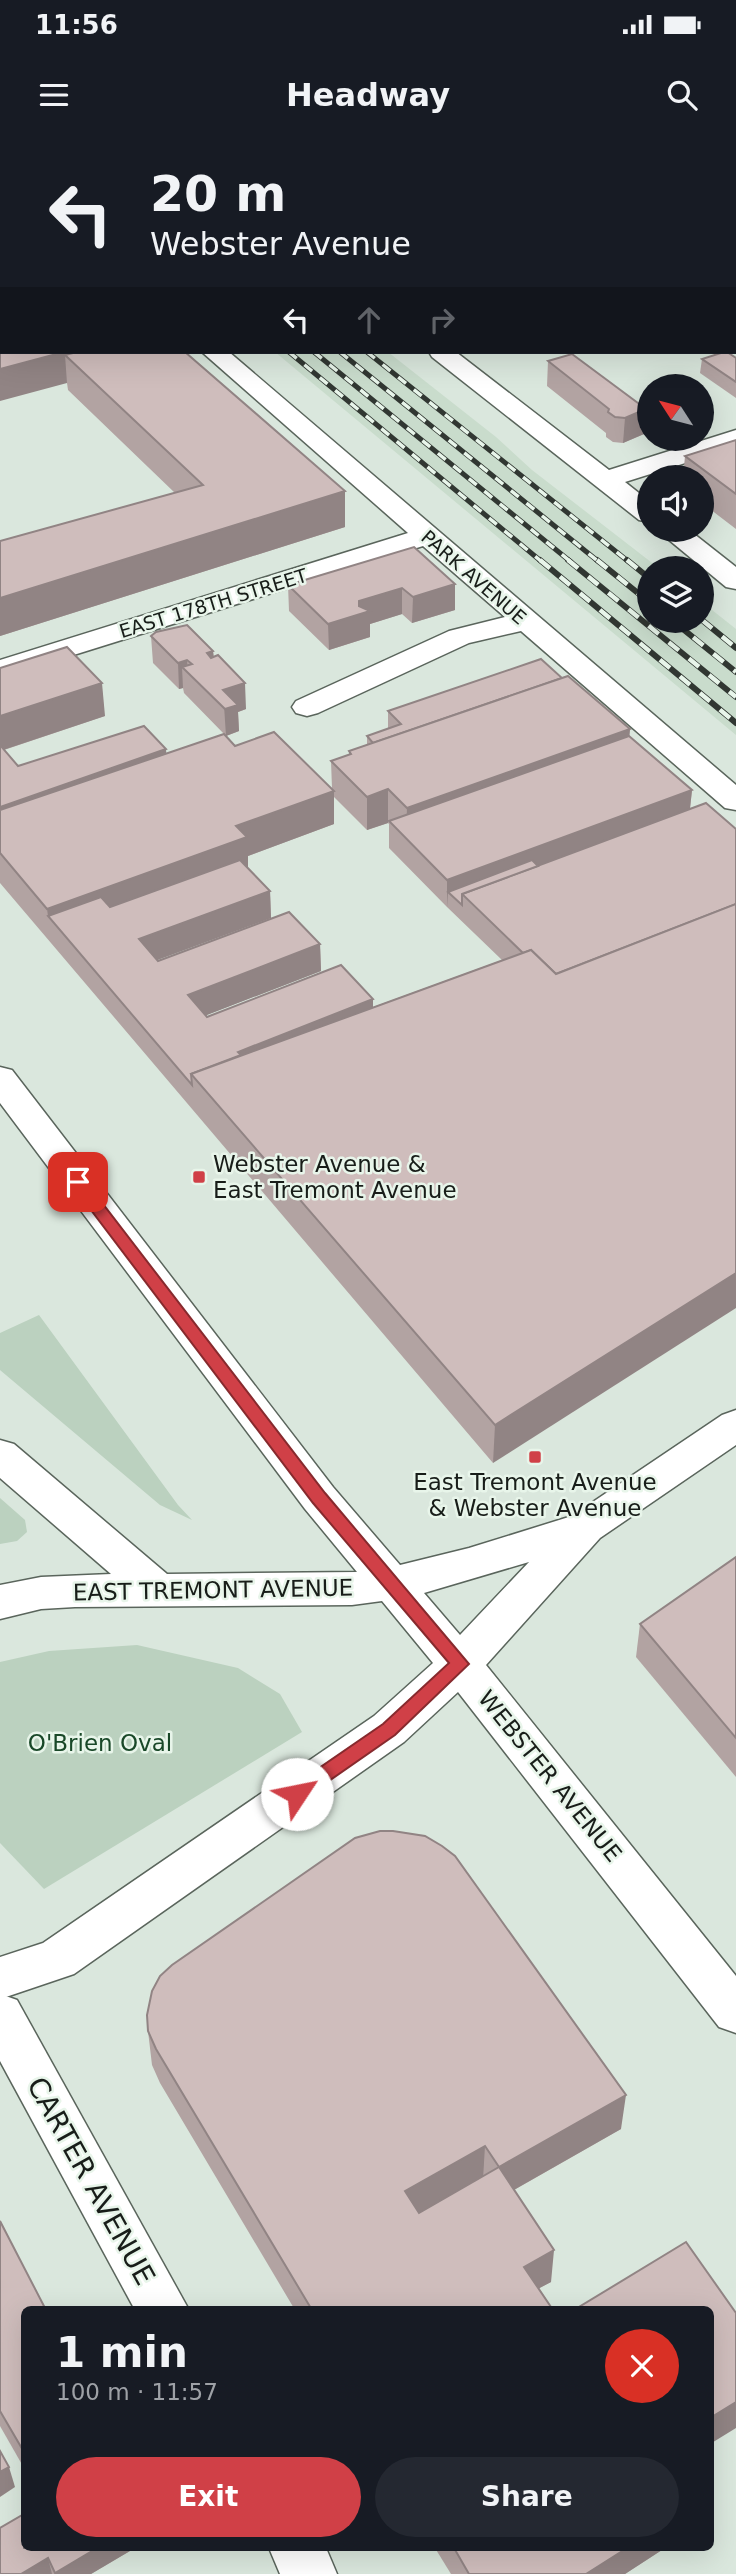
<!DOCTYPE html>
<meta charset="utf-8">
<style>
:root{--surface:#171b24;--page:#242831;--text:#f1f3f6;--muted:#9ea1a6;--accent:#d04047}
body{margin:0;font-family:"DejaVu Sans",sans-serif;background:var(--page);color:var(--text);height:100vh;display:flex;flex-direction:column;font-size:26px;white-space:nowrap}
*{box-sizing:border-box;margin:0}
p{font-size:23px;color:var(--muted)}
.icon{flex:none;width:38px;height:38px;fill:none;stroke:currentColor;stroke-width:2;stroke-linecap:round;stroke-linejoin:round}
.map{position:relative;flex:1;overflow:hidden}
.panel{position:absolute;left:21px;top:2166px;width:693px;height:245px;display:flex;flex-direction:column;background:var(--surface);border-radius:10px;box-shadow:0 7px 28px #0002}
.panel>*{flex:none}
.top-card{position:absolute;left:0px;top:0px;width:737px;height:214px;box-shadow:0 7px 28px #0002;background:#171b24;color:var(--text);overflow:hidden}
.needle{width:46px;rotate:306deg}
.fabs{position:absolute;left:637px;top:234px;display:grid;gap:14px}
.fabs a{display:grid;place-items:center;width:77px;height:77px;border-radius:50%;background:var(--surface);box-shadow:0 7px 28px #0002;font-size:35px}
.pin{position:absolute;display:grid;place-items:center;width:60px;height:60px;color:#fff;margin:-30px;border-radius:14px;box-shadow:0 4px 10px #0006}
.me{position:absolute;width:77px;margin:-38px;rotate:56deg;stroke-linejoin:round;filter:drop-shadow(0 0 5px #0008)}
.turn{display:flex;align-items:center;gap:24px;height:147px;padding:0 35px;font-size:32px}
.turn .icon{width:91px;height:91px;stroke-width:2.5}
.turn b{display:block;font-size:49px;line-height:60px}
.lanes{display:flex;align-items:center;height:66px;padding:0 35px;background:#0003;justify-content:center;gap:35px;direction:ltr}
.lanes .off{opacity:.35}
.round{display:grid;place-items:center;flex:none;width:74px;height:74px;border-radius:37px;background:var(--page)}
.head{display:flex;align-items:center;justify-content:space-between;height:119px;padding:0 35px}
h1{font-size:42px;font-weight:600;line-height:52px}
.button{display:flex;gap:14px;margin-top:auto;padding:14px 35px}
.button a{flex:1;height:80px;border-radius:42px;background:var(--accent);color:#fff;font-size:28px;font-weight:600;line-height:80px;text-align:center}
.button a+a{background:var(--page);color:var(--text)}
.status{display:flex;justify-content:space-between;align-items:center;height:49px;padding:0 35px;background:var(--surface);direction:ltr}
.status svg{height:19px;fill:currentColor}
header{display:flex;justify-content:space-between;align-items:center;height:91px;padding:0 35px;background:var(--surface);font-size:32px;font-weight:600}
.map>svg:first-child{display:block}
.built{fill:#c9dccc}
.green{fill:#bbd1bf}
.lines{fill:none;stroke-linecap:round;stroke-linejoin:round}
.minor-casing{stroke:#5a655c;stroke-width:3}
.major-casing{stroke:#5a655c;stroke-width:3}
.minor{fill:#fff;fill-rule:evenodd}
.major{fill:#fff;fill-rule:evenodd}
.rail-far1-casing{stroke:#313732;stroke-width:5}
.rail-casing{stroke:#313732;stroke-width:6}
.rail-far1{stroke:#e8f5ea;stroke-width:3.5;stroke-dasharray:10;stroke-linecap:butt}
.rail{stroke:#e8f5ea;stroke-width:4.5;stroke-dasharray:13;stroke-linecap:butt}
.wall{fill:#b2a3a2;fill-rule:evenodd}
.shaded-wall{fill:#918484}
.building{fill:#cfbdbc;stroke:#918484;stroke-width:2}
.route{fill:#d04047;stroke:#872a2e;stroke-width:2}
.poi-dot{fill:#d04047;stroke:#e8f5ea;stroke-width:2.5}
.labels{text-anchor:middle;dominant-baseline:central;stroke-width:5;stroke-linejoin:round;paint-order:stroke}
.far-street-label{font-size:19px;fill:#181d19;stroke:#e8f5ea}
.poi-label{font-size:23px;fill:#181d19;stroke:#e8f5ea;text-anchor:start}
.street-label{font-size:23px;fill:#181d19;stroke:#e8f5ea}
.park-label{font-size:23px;fill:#194828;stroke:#e8f5ea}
.near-street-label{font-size:28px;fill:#181d19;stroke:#e8f5ea}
</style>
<div class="status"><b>11:56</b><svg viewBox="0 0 49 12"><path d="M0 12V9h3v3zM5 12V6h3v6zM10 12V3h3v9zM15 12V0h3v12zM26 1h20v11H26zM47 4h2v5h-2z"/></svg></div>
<header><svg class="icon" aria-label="menu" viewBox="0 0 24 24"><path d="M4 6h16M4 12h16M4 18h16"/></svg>Headway<svg class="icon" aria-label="search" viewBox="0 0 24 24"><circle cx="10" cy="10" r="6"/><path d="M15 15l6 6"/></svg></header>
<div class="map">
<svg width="736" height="2434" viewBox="0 0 736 2434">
<rect width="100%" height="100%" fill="#dae7dd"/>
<path class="built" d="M275 212H388L496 297 532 330 660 429H649V481H702V462L736 489V595Z"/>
<g class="green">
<path d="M39 1175 178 1365 192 1380 160 1365 0 1230V1193Z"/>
<path d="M0 1358 25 1380 27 1392 17 1401 0 1404Z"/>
<path d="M137 1505 238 1528 280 1554 302 1592 44 1749 0 1703V1522L49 1511Z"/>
</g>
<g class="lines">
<g class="minor-casing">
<g id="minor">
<path d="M159 0H182L183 2H160Z"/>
<path d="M0 21 2 22V37L0 36Z"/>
<path d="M202 212H229L736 645V670L725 668 521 491 469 503 318 573 307 576 296 573 292 567 296 561 449 491 505 477 423 406 0 538V520L408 393Z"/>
<path d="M429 212H456L609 330 736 290V307L625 342 649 361V382L639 380 432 217Z"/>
<path d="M657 390H689L736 427V449L726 447Z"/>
<path d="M0 1854 17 1860 189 2170H135L0 1921Z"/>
<path d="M269 2408H326L337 2434H280Z"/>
</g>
</g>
<g class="major-casing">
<path id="major" d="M0 927 12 930 333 1347 400 1425 469 1408 572 1376 722 1275 736 1270V1305L600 1398 486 1525 736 1836V1893L719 1887 458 1552 404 1602 74 1834 0 1859V1817L43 1803 374 1576 433 1523 382 1461 352 1465 75 1467 41 1469 0 1479V1445L41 1437 111 1434 0 1338V1300L14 1304 167 1434 357 1432 305 1369 0 963ZM529 1422 460 1495 424 1453Z"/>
</g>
<use href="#minor" class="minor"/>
<use href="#major" class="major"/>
<g class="rail-far1-casing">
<g id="rail-far1">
<path d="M33 0 36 2"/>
<path d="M56 0 58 2"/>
<path d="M79 0 81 2"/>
<path d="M103 0 105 2"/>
<path d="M289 212 542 422"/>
<path d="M314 212 571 422"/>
<path d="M340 212 599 422"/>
<path d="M367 212 629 422"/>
</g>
</g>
<g class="rail-casing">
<g id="rail">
<path d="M540 420 736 583"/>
<path d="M568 420 736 557"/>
<path d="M597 420 649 462"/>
<path d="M627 420 649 438"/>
<path d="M702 480 736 508"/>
<path d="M673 481 736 532"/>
</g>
</g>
<use href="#rail-far1" class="rail-far1"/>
<use href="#rail" class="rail"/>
</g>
<g class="wall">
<path d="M223 0H356L349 2H225Z"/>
<path d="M442 0H499L501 2H445Z"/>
<path d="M631 0H723L726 2H634Z"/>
<path d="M735 7 736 8V72L735 71Z"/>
<path d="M2 212H185L345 351V387L0 496V401L175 353 68 250 67 243Z"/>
<path d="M572 214 644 294 623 303 613 302 606 297V293L547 246 548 221Z"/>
<path d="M736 218V258L700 233 702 219Z"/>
<path d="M736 300V389L702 363V338H683L685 316Z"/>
<path d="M455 444V470L412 483 402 474 370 484V497L329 510 289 471 288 445Z"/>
<path d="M151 496 213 511 214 517 246 569 238 572 239 591 226 596 184 553 183 548 179 549 153 523Z"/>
<path d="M0 528 105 576 4 610 18 626 166 609V614L235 606 332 648 331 621 349 615V611L367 605V596L388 589V571L562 538 630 589 629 596 692 650 690 669 493 1323 0 743ZM334 657 367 690 388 683 389 684V708L447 767 502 820 373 867 207 877 206 875 321 831 320 804 157 820 271 778 270 751 248 729V716L334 684Z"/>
<path d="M736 1417V1637L636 1517 640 1484Z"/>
<path d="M148 1891 621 1989 514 2050 551 2142 539 2148 553 2170H295L160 1943 152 1925Z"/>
<path d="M0 2081 24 2170V2328L0 2286Z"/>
<path d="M24 2408H135L91 2434H0Z"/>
<path d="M435 2408H665L625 2434H451Z"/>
</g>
<g class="shaded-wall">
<path d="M293 0H356L349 2H286Z"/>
<path d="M0 75H2V99L0 100Z"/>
<path d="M2 140V165L0 166V141Z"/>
<path d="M64 212H163L65 215 67 243 0 261V229Z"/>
<path d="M646 269 644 294 623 303 625 278Z"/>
<path d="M345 351V387L0 496V458Z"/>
<path d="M455 444V470L412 483 413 457Z"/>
<path d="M402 448V474L370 484V497L329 510 328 484 359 461Z"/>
<path d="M213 511 215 537 207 513Z"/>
<path d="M187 520 188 533 182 527 183 548 179 549 178 523Z"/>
<path d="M102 543 105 576 0 611V576Z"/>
<path d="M245 543 246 569 238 572 239 591 226 596 223 550Z"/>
<path d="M630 589 627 622 406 699 407 668Z"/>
<path d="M166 609 168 642 0 702V667Z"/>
<path d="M388 649V683L367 690V657Z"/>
<path d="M692 650 689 677 462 754 448 752 447 767V740Z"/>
<path d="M334 651V684L248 716V731L66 797 48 776 47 769 236 686Z"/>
<path d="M270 751 271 778 141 826 139 799Z"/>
<path d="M320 804 321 831 189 882 188 855Z"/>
<path d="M373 859V886L248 935 238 912Z"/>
<path d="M736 1133V1168L493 1323 495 1285Z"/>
<path d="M626 1955 621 1989 496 2060 499 2027Z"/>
<path d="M485 2006 483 2039 404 2084 405 2051Z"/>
<path d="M554 2110 551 2142 521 2158 524 2127Z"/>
<path d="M736 2262V2288L710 2304V2278Z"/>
<path d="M9 2327 15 2347 0 2357V2332Z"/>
<path d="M97 2408H135L91 2434H55V2433Z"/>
<path d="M627 2408H665L625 2434H586Z"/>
<path d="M48 2418 52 2434H21Z"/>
</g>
<g class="building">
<path d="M254 0H293L286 2H256Z"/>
<path d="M387 0H401L404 2H390Z"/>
<path d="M452 0H499L501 2H454Z"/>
<path d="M652 0H723L726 2H655Z"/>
<path d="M735 7 736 8V26L735 27Z"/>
<path d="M0 50 2 52V75H0Z"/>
<path d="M2 103V140L0 141V104Z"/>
<path d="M2 153V190L0 191V154Z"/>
<path d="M0 192H2V212H64L0 229Z"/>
<path d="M77 212H185L345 351 0 458V401L203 345 65 215Z"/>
<path d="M724 212H727L736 218V242L702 219Z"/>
<path d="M572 214 646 269 625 278 615 277 608 272 609 269 548 221Z"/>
<path d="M736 300V354L685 316Z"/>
<path d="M414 407 455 444 413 457 402 448 359 461V466L370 471 328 484 288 445Z"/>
<path d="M187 485 213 511 207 513 211 518 218 515 245 543 223 550 238 565 225 569 182 527 192 524 187 520 178 523 151 496 156 492Z"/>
<path d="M67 507 102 543 0 576V528Z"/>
<path d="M541 519 562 538 373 603 367 596 401 584 388 571Z"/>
<path d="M568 536 630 589 407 668 388 649 367 657 331 621 351 614 349 611Z"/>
<path d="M144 586 166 609 0 667V605L18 626Z"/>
<path d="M274 592 334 651 236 686 247 697 47 769 0 713V670L224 594 235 606Z"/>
<path d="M629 596 692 650 447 740 389 681Z"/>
<path d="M706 663 736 689V764L556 834 531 810 523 813 462 754Z"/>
<path d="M240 720 270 751 139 799 158 821 289 772 320 804 188 855 207 877 341 825 373 859 238 912 241 915 191 934 192 945 48 776 101 757 110 767Z"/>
<path d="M532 720 538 726 462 754V765L448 752Z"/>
<path d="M736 764V1133L495 1285 191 934 531 810 556 834Z"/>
<path d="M736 1417V1598L640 1484Z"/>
<path d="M380 1691H393L425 1696 442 1706 455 1716 626 1955 499 2027 485 2006 405 2051 419 2073 499 2027 554 2110 524 2127 553 2170H312L156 1909 148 1891 147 1875 152 1851 160 1836 172 1825 355 1698Z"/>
<path d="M0 2081 46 2170H24V2312L0 2271Z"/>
<path d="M686 2102 736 2173V2262L710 2278V2170H574Z"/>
<path d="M0 2311 9 2327 0 2332Z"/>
<path d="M24 2374V2408H97L55 2433 48 2418 21 2434H0V2388Z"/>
<path d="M454 2408H627L586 2434H469Z"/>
</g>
<path class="route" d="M78 1037 83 1038 325 1353 469 1524 395 1595 303 1659 297 1662 290 1659 288 1654 290 1648 383 1584 449 1523 313 1363 72 1045 70 1042 72 1038Z"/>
<g class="poi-dot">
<rect x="192" y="1030" width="14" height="14" rx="3.5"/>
<rect x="528" y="1310" width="14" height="14" rx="3.5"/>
</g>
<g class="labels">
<g class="far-street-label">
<text transform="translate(474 437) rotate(41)">PARK AVENUE</text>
<text transform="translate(213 463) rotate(-17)">EAST 178TH STREET</text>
</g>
<g class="poi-label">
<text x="213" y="1024">Webster Avenue &amp;<tspan x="213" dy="26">East Tremont Avenue</tspan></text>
<text x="535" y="1342" text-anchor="middle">East Tremont Avenue<tspan x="535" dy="26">&amp; Webster Avenue</tspan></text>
</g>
<g class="street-label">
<text transform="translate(213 1450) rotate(-1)">EAST TREMONT AVENUE</text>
<text transform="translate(550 1636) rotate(51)">WEBSTER AVENUE</text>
</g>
<g class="park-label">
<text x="100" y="1603">O'Brien Oval</text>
</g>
<g class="near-street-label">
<text transform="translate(91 2041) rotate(61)">CARTER AVENUE</text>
</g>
</g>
</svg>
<div class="fabs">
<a><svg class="needle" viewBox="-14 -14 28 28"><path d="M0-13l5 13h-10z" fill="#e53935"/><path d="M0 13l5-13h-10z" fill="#9ea1a6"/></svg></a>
<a><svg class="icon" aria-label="sound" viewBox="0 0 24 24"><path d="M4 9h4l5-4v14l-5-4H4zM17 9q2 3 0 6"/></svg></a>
<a><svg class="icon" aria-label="layers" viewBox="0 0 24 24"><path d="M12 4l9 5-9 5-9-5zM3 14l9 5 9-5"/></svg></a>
</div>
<div class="pin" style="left:78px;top:1042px;background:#d93025"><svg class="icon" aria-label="arrive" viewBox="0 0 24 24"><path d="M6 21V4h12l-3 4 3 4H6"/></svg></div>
<svg class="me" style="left:297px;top:1654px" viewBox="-20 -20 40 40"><circle r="19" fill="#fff"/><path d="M0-13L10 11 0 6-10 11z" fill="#d04047"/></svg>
<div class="top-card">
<div class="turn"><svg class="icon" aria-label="left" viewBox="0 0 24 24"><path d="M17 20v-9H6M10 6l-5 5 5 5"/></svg><div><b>20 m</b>Webster Avenue</div></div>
<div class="lanes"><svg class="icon" aria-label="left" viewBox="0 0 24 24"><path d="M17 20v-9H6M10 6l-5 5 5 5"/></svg><svg class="icon off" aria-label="ahead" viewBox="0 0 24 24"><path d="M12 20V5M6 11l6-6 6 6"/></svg><svg class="icon off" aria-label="right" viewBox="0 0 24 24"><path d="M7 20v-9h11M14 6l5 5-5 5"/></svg></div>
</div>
<section class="panel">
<div class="head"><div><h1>1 min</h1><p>100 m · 11:57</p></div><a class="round" style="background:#d93025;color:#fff"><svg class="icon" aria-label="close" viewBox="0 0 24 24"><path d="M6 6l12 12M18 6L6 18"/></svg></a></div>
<div class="button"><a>Exit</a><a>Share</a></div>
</section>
</div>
